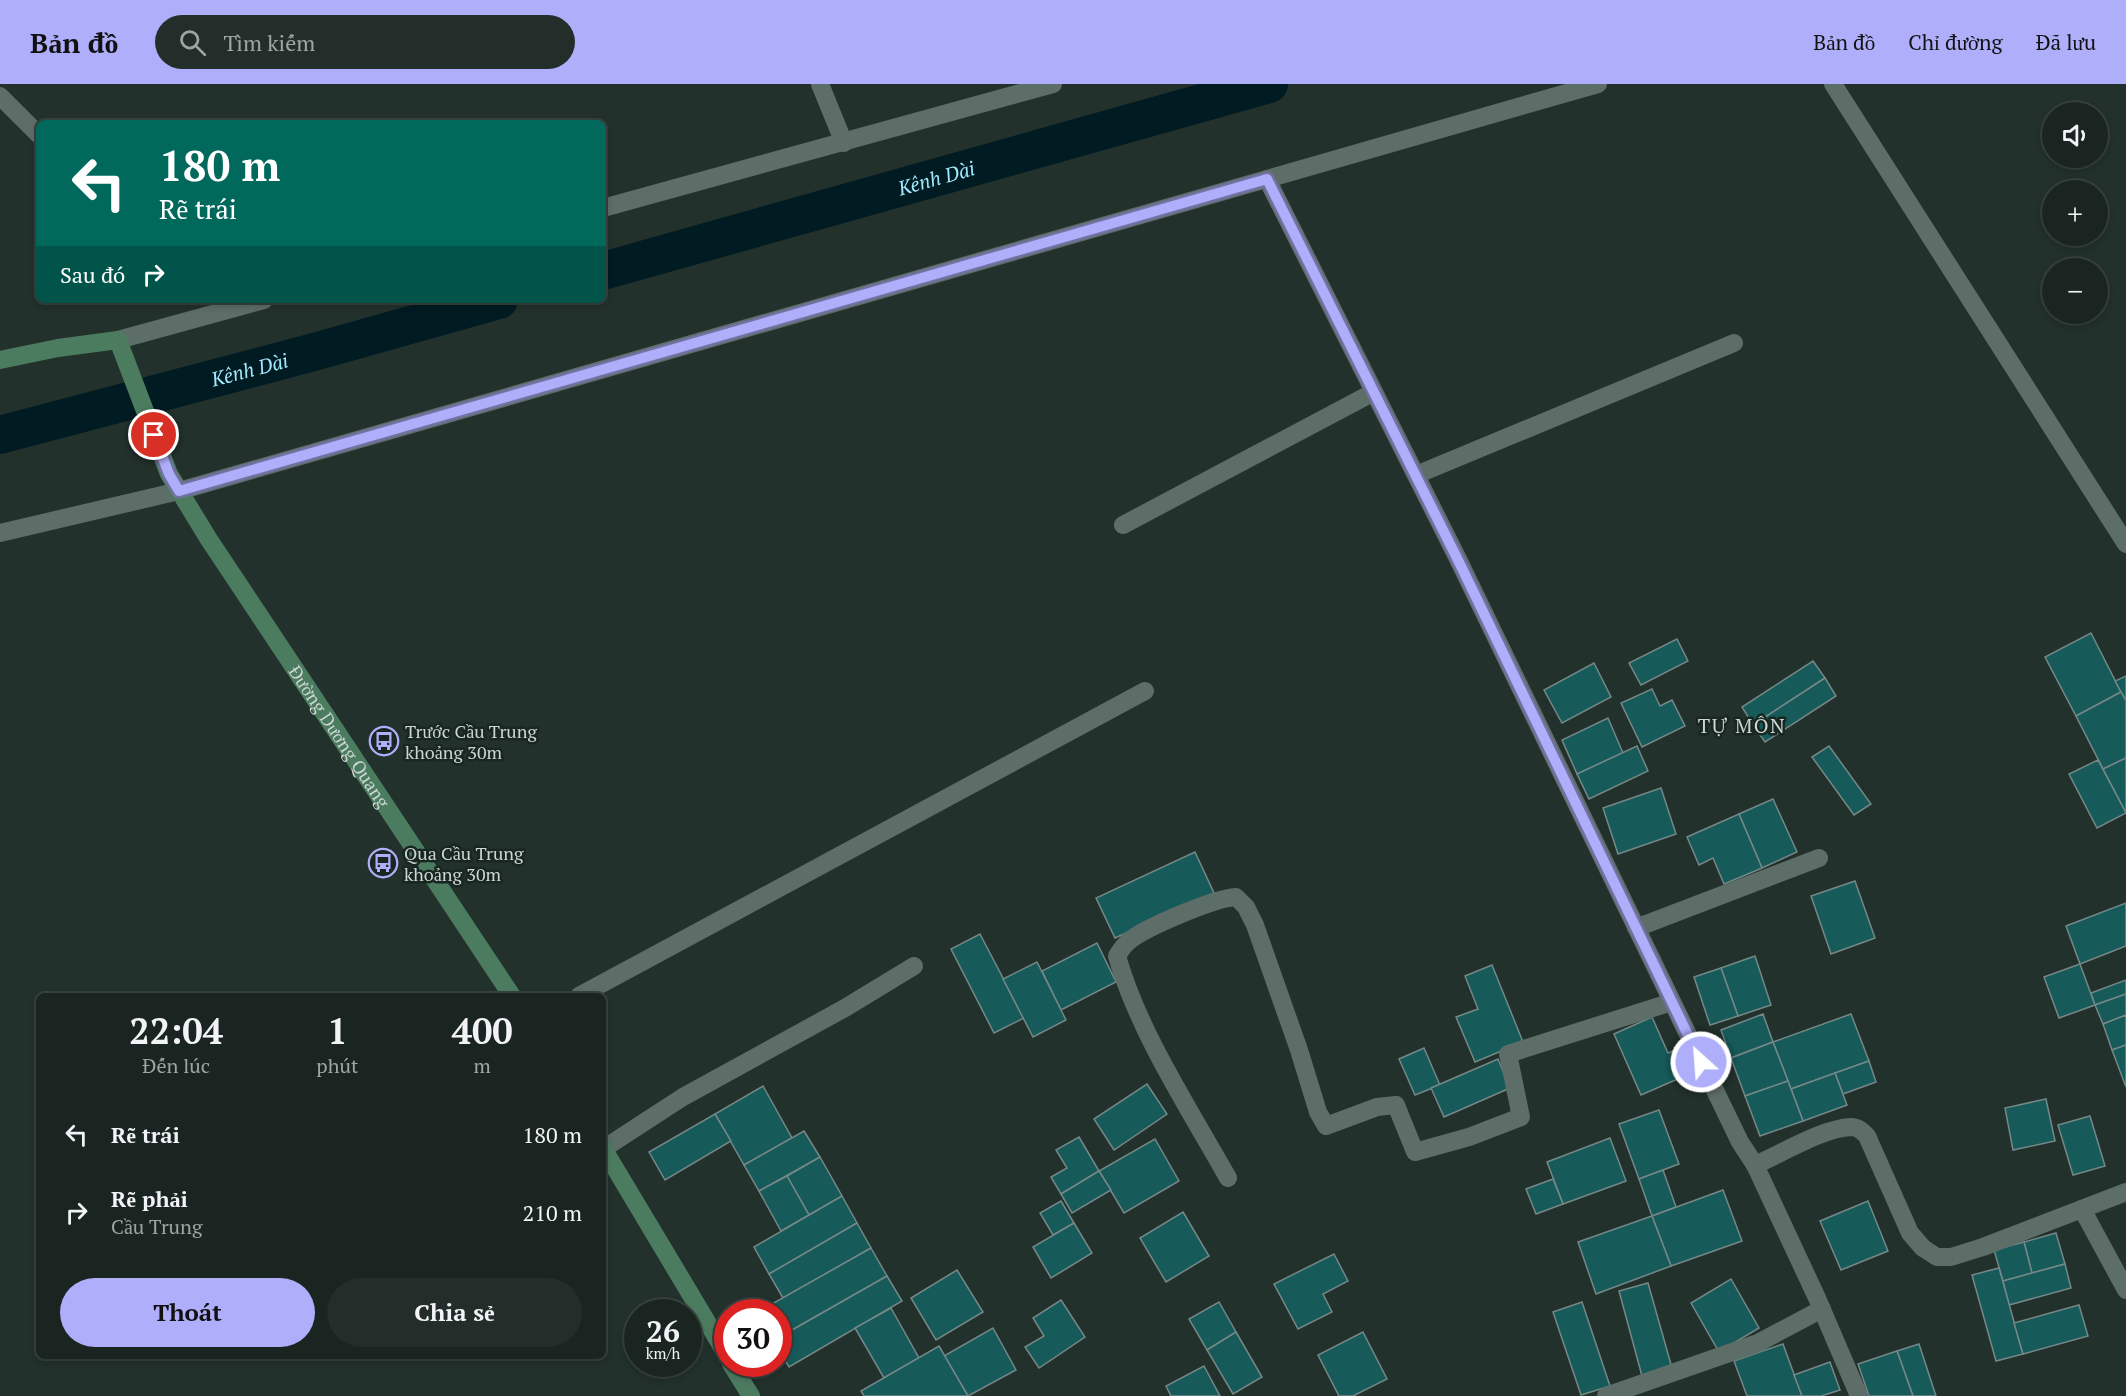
<!DOCTYPE html>
<html lang="vi">
<meta charset="utf-8">
<style>
:root{--surface:#1a2521;--page:#232d2a;--text:#f1f3f6;--muted:#9fa5a5;--line:#38423f;--accent:#afaefa}
body{margin:0;font-family:"PT Serif",serif;background:var(--page);color:var(--text);height:100vh;display:flex;flex-direction:column;font-size:22px;white-space:nowrap}
*{box-sizing:border-box;margin:0}
p{font-size:20px;color:var(--muted)}
.icon{flex:none;width:33px;height:33px;fill:none;stroke:currentColor;stroke-width:2;stroke-linecap:round;stroke-linejoin:round}
.map{position:relative;flex:1;overflow:hidden}
.details{position:absolute;left:36px;top:909px;width:570px;height:366px;display:flex;flex-direction:column;background:var(--surface);border-radius:9px;box-shadow:0 3px 9px #0003,0 0 0 2px var(--line)}
.details>*{flex:none}
.banner{position:absolute;left:36px;top:36px;width:570px;height:183px;border-radius:9px;box-shadow:0 3px 9px #0003,0 0 0 2px var(--line);background:#00695c;color:#fff;overflow:hidden}
.tools{position:absolute;left:2042px;top:18px;display:grid;gap:12px}
.tools a{display:grid;place-items:center;width:66px;height:66px;border-radius:50%;background:var(--surface);box-shadow:0 3px 9px #0003,0 0 0 2px var(--line);font-size:30px}
.speed{position:absolute;left:624px;top:1215px;display:flex;gap:12px;font-size:30px;font-weight:700;text-align:center}
.speed>*{display:grid;place-content:center;width:78px;height:78px;border-radius:50%;background:var(--surface);box-shadow:0 3px 9px #0003,0 0 0 2px var(--line);line-height:1}
.speed small{font-size:15px;font-weight:400}
.speed .limit{border:9px solid #d22;background:#fff;color:#111}
.pin{position:absolute;display:grid;place-items:center;width:51px;height:51px;color:#fff;margin:-26px;border:3px solid #fff;border-radius:50%;box-shadow:0 2px 6px #0007}
.me{position:absolute;width:66px;margin:-33px;rotate:334deg;stroke-linejoin:round;filter:drop-shadow(0 0 4px #0008)}
.turn{display:flex;align-items:center;gap:21px;height:126px;padding:0 24px;font-size:27px}
.turn .icon{width:78px;height:78px;stroke-width:2.5}
.turn b{display:block;font-size:42px;line-height:51px}
.then{display:flex;align-items:center;height:57px;padding:0 24px;background:#0003;gap:12px;font-size:22px}
.eta{display:flex;justify-content:space-evenly;align-items:center;height:102px;text-align:center}
.eta b{font-size:36px;font-weight:800;line-height:42px}
.button{display:flex;gap:12px;margin-top:auto;padding:12px 24px}
.button a{flex:1;height:69px;border-radius:36px;background:var(--accent);color:#111;font-size:24px;font-weight:800;line-height:69px;text-align:center}
.button a+a{background:var(--page);color:var(--text)}
ul{padding:0;list-style:none}
li{display:flex;align-items:center;gap:18px;height:78px;padding:0 24px}
li div{flex:1}
li b{display:block;font-size:22px}
li em{font-style:normal}
header{display:flex;align-items:center;gap:36px;box-sizing:border-box;height:84px;padding:0 30px;background:var(--accent);color:#111}
header strong{font-size:28px}
nav{display:flex;gap:33px;margin-inline-start:auto;font-size:21px}
.search{width:420px;height:54px;background:var(--page);display:flex;align-items:center;gap:15px;box-sizing:border-box;padding:0 21px;border-radius:33px;color:var(--muted);font-size:22px}
.map>svg:first-child{display:block}
.lines{fill:none;stroke-linecap:round;stroke-linejoin:round}
.canal{stroke:#001b22;stroke-width:38}
.building{fill:#175a5a;stroke:#758887;stroke-width:1.5}
.lane{stroke:#5d6d68;stroke-width:18}
.street{stroke:#5d6d68;stroke-width:18}
.secondary{stroke:#4c7c60;stroke-width:18}
.route-casing{stroke:#7271a2;stroke-width:15}
.route{stroke:#afaefa;stroke-width:10}
.labels{text-anchor:middle;dominant-baseline:central;stroke-width:5;stroke-linejoin:round;paint-order:stroke}
.poi-label{font-size:18px;fill:#cdd6d3;stroke:#192722;text-anchor:start}
.street-label{font-size:18px;fill:#cdd6d3;stroke:#192722}
.water-label{font-size:20px;font-style:italic;fill:#a2e9fd;stroke:#192722}
.neighbourhood-label{font-size:20px;letter-spacing:1.5px;fill:#cdd6d3;stroke:#192722}
</style>
<header>
<strong>Bản đồ</strong>
<div class="search"><svg class="icon" aria-label="search" viewBox="0 0 24 24"><circle cx="10" cy="10" r="6"/><path d="M15 15l6 6"/></svg>Tìm kiếm</div>
<nav><a>Bản đồ</a><a>Chỉ đường</a><a>Đã lưu</a></nav>
</header>
<div class="map">
<svg width="2126" height="1312" viewBox="0 0 2126 1312">
<rect width="100%" height="100%" fill="#22312c"/>
<g class="lines">
<g class="canal">
<path id="s1" d="M603 187 1269 0"/>
<path id="s2" d="M0 351 314 268 499 216"/>
</g>
</g>
<g class="building">
<path d="M2091 549 2121 608 2076 632 2045 573Z"/>
<path d="M1677 555 1688 577 1641 601 1629 579Z"/>
<path d="M1813 577 1825 594 1753 641 1742 623Z"/>
<path d="M1594 579 1611 613 1562 639 1544 606Z"/>
<path d="M2126 592V617L2115 597Z"/>
<path d="M1825 594 1836 612 1765 658 1753 641Z"/>
<path d="M1652 605 1660 622 1672 616 1685 642 1642 663 1621 619Z"/>
<path d="M2121 608 2126 617V674L2103 685 2076 632Z"/>
<path d="M1608 634 1623 669 1577 690 1562 656Z"/>
<path d="M1637 662 1648 687 1589 715 1577 690Z"/>
<path d="M1829 662 1871 720 1854 731 1812 673Z"/>
<path d="M2126 674V729L2103 685Z"/>
<path d="M2098 676 2126 729 2097 744 2069 690Z"/>
<path d="M1661 704 1676 750 1618 770 1603 724Z"/>
<path d="M1773 715 1797 768 1762 784 1739 730Z"/>
<path d="M1739 730 1762 784 1724 800 1713 774 1699 781 1687 753Z"/>
<path d="M1195 768 1214 809 1115 854 1096 814Z"/>
<path d="M1855 797 1875 854 1831 870 1811 812Z"/>
<path d="M2126 819V862L2080 880 2066 842Z"/>
<path d="M980 850 1024 934 994 949 951 865Z"/>
<path d="M1097 859 1116 898 1061 926 1042 887Z"/>
<path d="M1755 872 1771 921 1738 932 1721 884Z"/>
<path d="M1037 878 1066 936 1033 953 1003 895Z"/>
<path d="M2080 880 2095 921 2059 934 2044 893Z"/>
<path d="M1492 881 1523 958 1475 978 1456 933 1478 925 1465 892Z"/>
<path d="M1721 884 1738 932 1710 941 1694 893Z"/>
<path d="M2126 896V910L2095 921 2091 909Z"/>
<path d="M2126 910V931L2103 940 2095 921Z"/>
<path d="M1763 930 1773 958 1731 974 1721 946Z"/>
<path d="M1851 930 1869 977 1791 1005 1773 958Z"/>
<path d="M2126 931V961L2112 966 2103 940Z"/>
<path d="M1652 933 1668 969 1678 965 1689 990 1641 1011 1614 950Z"/>
<path d="M1773 958 1788 997 1745 1012 1731 974Z"/>
<path d="M2126 961V1003L2112 966Z"/>
<path d="M1424 964 1440 1001 1415 1011 1399 975Z"/>
<path d="M1498 975 1510 1004 1444 1033 1431 1004Z"/>
<path d="M1869 977 1876 998 1843 1010 1835 989Z"/>
<path d="M1835 989 1847 1021 1803 1037 1791 1005Z"/>
<path d="M1788 997 1803 1037 1760 1052 1745 1012Z"/>
<path d="M1147 1000 1167 1030 1114 1066 1094 1035Z"/>
<path d="M763 1002 792 1054 744 1081 715 1030Z"/>
<path d="M2046 1015 2055 1057 2013 1066 2005 1024Z"/>
<path d="M1659 1026 1679 1080 1639 1095 1619 1040Z"/>
<path d="M715 1030 731 1057 665 1096 649 1068Z"/>
<path d="M2090 1032 2105 1082 2073 1091 2058 1041Z"/>
<path d="M804 1047 820 1073 759 1107 744 1081Z"/>
<path d="M1079 1053 1099 1087 1061 1110 1051 1093 1067 1084 1056 1066Z"/>
<path d="M1610 1054 1626 1097 1563 1120 1547 1078Z"/>
<path d="M1155 1055 1179 1097 1124 1129 1099 1087Z"/>
<path d="M820 1073 842 1112 809 1131 787 1092Z"/>
<path d="M1663 1086 1676 1123 1652 1132 1639 1095Z"/>
<path d="M1099 1087 1111 1106 1072 1129 1061 1110Z"/>
<path d="M787 1092 809 1131 781 1147 759 1107Z"/>
<path d="M1553 1095 1563 1120 1536 1130 1526 1105Z"/>
<path d="M1723 1106 1742 1157 1671 1182 1652 1132Z"/>
<path d="M842 1112 857 1139 769 1190 754 1163Z"/>
<path d="M1061 1117 1074 1139 1053 1151 1040 1129Z"/>
<path d="M1868 1117 1888 1167 1841 1186 1820 1137Z"/>
<path d="M1183 1128 1209 1172 1166 1198 1140 1154Z"/>
<path d="M1652 1132 1671 1182 1596 1210 1578 1158Z"/>
<path d="M857 1139 871 1164 783 1214 769 1190Z"/>
<path d="M1074 1139 1092 1169 1051 1194 1033 1163Z"/>
<path d="M2056 1149 2065 1180 2032 1189 2024 1158Z"/>
<path d="M2024 1158 2032 1189 2003 1197 1994 1166Z"/>
<path d="M871 1164 887 1192 778 1254V1228H758Z"/>
<path d="M1334 1170 1348 1197 1323 1210 1332 1228 1298 1245 1274 1200Z"/>
<path d="M2065 1180 2071 1204 2009 1221 2003 1197Z"/>
<path d="M1999 1184 2023 1270 1996 1277 1972 1191Z"/>
<path d="M957 1186 983 1228 936 1256 911 1214Z"/>
<path d="M887 1192 902 1217 789 1283 778 1265V1254Z"/>
<path d="M1731 1195 1759 1244 1719 1268 1691 1219Z"/>
<path d="M1648 1199 1672 1284 1642 1292 1619 1207Z"/>
<path d="M1061 1216 1085 1253 1039 1284 1025 1263 1044 1252 1033 1234Z"/>
<path d="M1219 1218 1236 1248 1207 1266 1189 1235Z"/>
<path d="M1582 1218 1610 1302 1581 1311 1553 1228Z"/>
<path d="M2079 1221 2088 1252 2023 1270 2014 1239Z"/>
<path d="M891 1224 919 1274 884 1294 855 1244Z"/>
<path d="M993 1244 1016 1286 968 1312 944 1272Z"/>
<path d="M1236 1248 1262 1293 1233 1310 1207 1266Z"/>
<path d="M1363 1248 1387 1295 1353 1312H1339L1318 1271Z"/>
<path d="M1783 1260 1802 1312H1747L1734 1277Z"/>
<path d="M1919 1260 1936 1312H1913L1897 1267Z"/>
<path d="M939 1262 968 1312H864L861 1307Z"/>
<path d="M1897 1267 1913 1312H1869L1858 1280Z"/>
<path d="M1830 1278 1840 1306 1821 1312H1802L1794 1291Z"/>
<path d="M1204 1282 1220 1312H1171L1166 1302Z"/>
</g>
<g class="lines">
<g class="lane">
<path d="M1636 844 1819 774"/>
<path d="M1606 1312 1758 1259 1822 1225"/>
</g>
<g class="street">
<path d="M820 0 844 59"/>
<path d="M1833 0 2126 460"/>
<path d="M0 12 39 51"/>
<path d="M1267 95 1458 475 1740 1058 1755 1081C1781 1070 1823 1044 1851 1043 1858 1043 1862 1047 1867 1052L1910 1149 1923 1164 1937 1173H1951L1983 1163 2126 1108"/>
<path d="M603 124 1053 0"/>
<path d="M118 256 264 216"/>
<path d="M1416 391 1734 259"/>
<path d="M1123 441 1374 308"/>
<path d="M0 449 179 407 1598 0"/>
<path d="M579 912 1145 607"/>
<path d="M603 1065 683 1013 845 924 914 882"/>
<path d="M1755 1081 1817 1214 1859 1312"/>
<path d="M1228 1094C1190 1026 1138 947 1117 872 1120 867 1124 861 1129 857 1146 843 1215 814 1236 813L1246 823 1255 841 1299 966 1318 1028 1326 1042 1377 1023 1396 1021 1415 1068 1469 1053 1521 1033 1508 970 1672 918"/>
<path d="M2082 1125 2126 1206"/>
</g>
<g class="secondary">
<path id="s3" d="M0 276 58 264 118 256 169 390 208 454 512 912"/>
<path d="M603 1064 728 1273"/>
<path d="M731 1280 751 1312"/>
</g>
</g>
<g class="lines">
<g class="route-casing">
<path id="route" d="M154 351 169 390 179 407 1267 95 1458 476 1701 978"/>
</g>
<use href="#route" class="route"/>
</g>
<defs>
<g id="bus-ring" transform="scale(1.5)"><circle r="9.5" fill="#192722" stroke="#afaefa" stroke-width="1.5"/><path d="M-5-6H5V4H4V6H2V4H-2V6H-4V4H-5ZM-3.5-4V0h7V-4ZM-3.5 1.2v1.5H-2V1.2ZM2 1.2v1.5H3.5V1.2Z" fill="#afaefa"/></g>
</defs>
<g fill-rule="evenodd">
<use href="#bus-ring" x="384" y="657"/>
<use href="#bus-ring" x="383" y="779"/>
</g>
<g class="labels">
<g class="poi-label">
<text x="405" y="647">Trước Cầu Trung<tspan x="405" dy="21">khoảng 30m</tspan></text>
<text x="404" y="769">Qua Cầu Trung<tspan x="404" dy="21">khoảng 30m</tspan></text>
</g>
<g class="street-label">
<text stroke="none"><textPath href="#s3" startOffset="576">Đường Dương Quang</textPath></text>
</g>
<g class="water-label">
<text stroke="none"><textPath href="#s1" startOffset="346">Kênh Dài</textPath></text>
<text stroke="none"><textPath href="#s2" startOffset="258">Kênh Dài</textPath></text>
</g>
<g class="neighbourhood-label">
<text x="1742" y="641">TỰ MÔN</text>
</g>
</g>
</svg>
<div class="tools">
<a><svg class="icon" aria-label="sound" viewBox="0 0 24 24"><path d="M4 9h4l5-4v14l-5-4H4zM17 9q2 3 0 6"/></svg></a>
<a>+</a>
<a>−</a>
</div>
<div class="speed"><div>26<small>km/h</small></div><div class="limit">30</div></div>
<div class="pin" style="left:154px;top:351px;background:#d93025"><svg class="icon" aria-label="arrive" viewBox="0 0 24 24"><path d="M6 21V4h12l-3 4 3 4H6"/></svg></div>
<svg class="me" style="left:1701px;top:978px" viewBox="-20 -20 40 40"><circle r="17" fill="#afaefa" stroke="#fff" stroke-width="3"/><path d="M0-11L8 9 0 5-8 9z" fill="#fff"/></svg>
<div class="banner">
<div class="turn"><svg class="icon" aria-label="left" viewBox="0 0 24 24"><path d="M17 20v-9H6M10 6l-5 5 5 5"/></svg><div><b>180 m</b>Rẽ trái</div></div>
<div class="then">Sau đó<svg class="icon" aria-label="right" viewBox="0 0 24 24"><path d="M7 20v-9h11M14 6l5 5-5 5"/></svg></div>
</div>
<section class="details">
<div class="eta">
<div><b>22:04</b><p>Đến lúc</p></div>
<div><b>1</b><p>phút</p></div>
<div><b>400</b><p>m</p></div>
</div>
<ul>
<li><svg class="icon" aria-label="left" viewBox="0 0 24 24"><path d="M17 20v-9H6M10 6l-5 5 5 5"/></svg><div><b>Rẽ trái</b></div><em>180 m</em></li>
<li><svg class="icon" aria-label="right" viewBox="0 0 24 24"><path d="M7 20v-9h11M14 6l5 5-5 5"/></svg><div><b>Rẽ phải</b><p>Cầu Trung</p></div><em>210 m</em></li>
</ul>
<div class="button"><a>Thoát</a><a>Chia sẻ</a></div>
</section>
</div>
